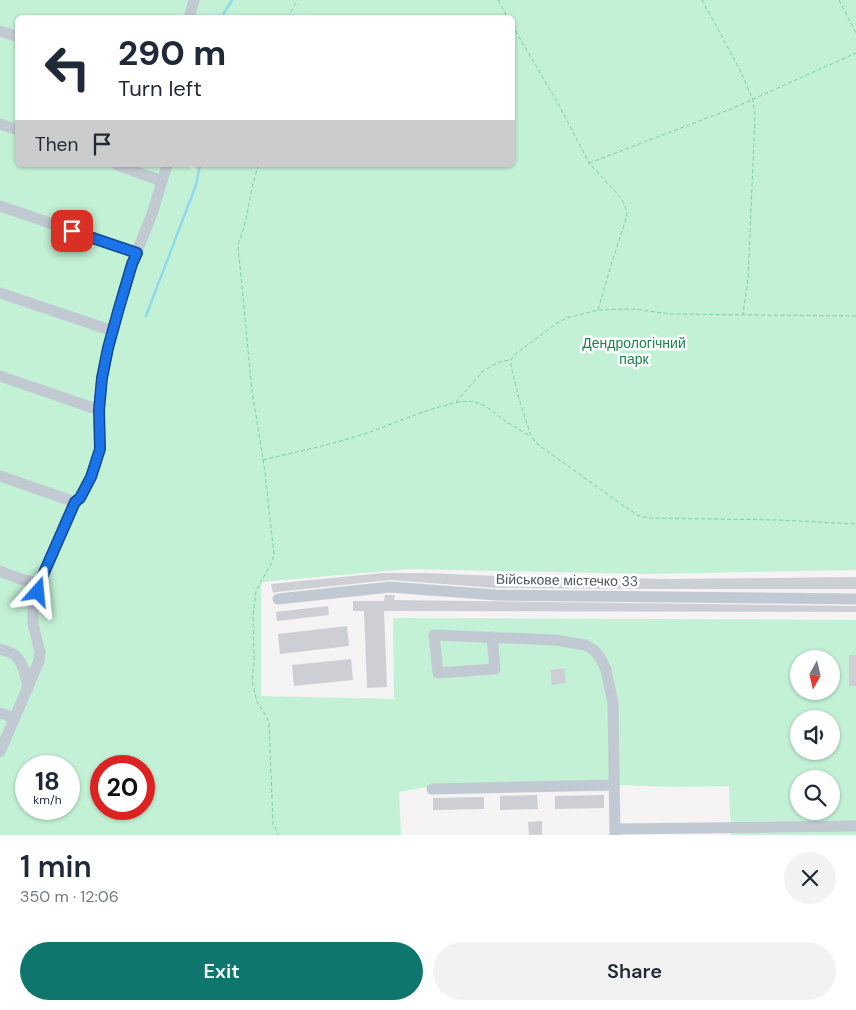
<!DOCTYPE html>
<meta charset="utf-8">
<style>
:root{--surface:#fff;--page:#f2f2f3;--text:#1f2937;--muted:#747a83;--accent:#0f766e}
body{margin:0;font-family:"DM Sans",sans-serif;background:var(--page);color:var(--text);height:100vh;display:flex;flex-direction:column;font-size:19px;white-space:nowrap}
*{box-sizing:border-box;margin:0}
p{font-size:16px;color:var(--muted)}
.icon{flex:none;width:28px;height:28px;fill:none;stroke:currentColor;stroke-width:2;stroke-linecap:round;stroke-linejoin:round}
.map{position:relative;height:835px;overflow:hidden}
.panel{display:flex;flex-direction:column;background:var(--surface);flex:1}
.panel>*{flex:none}
.hud{position:absolute;left:15px;top:15px;width:500px;height:152px;border-radius:8px;box-shadow:0 1px 4px #0004;background:#fff;color:var(--text);overflow:hidden}
.needle{width:32px;rotate:188deg}
.buttons{position:absolute;left:790px;top:650px;display:grid;gap:10px}
.buttons a{display:grid;place-items:center;width:50px;height:50px;border-radius:50%;background:var(--surface);box-shadow:0 1px 4px #0004;font-size:25px}
.speed{position:absolute;left:15px;top:755px;display:flex;gap:10px;font-size:25px;font-weight:700;text-align:center}
.speed>*{display:grid;place-content:center;width:65px;height:65px;border-radius:50%;background:var(--surface);box-shadow:0 1px 4px #0004;line-height:1}
.speed small{font-size:12px;font-weight:400}
.speed .limit{border:8px solid #d22;background:#fff;color:#111}
.pin{position:absolute;display:grid;place-items:center;width:42px;height:42px;color:#fff;margin:-21px;border-radius:10px;box-shadow:0 2px 8px #0006}
.me{position:absolute;width:55px;margin:-28px;rotate:18deg;stroke-linejoin:round;filter:drop-shadow(0 0 4px #0008)}
.turn{display:flex;align-items:center;gap:18px;height:105px;padding:0 20px;font-size:22px}
.turn .icon{width:65px;height:65px;stroke-width:2.5}
.turn b{display:block;font-size:35px;line-height:42px}
.then{display:flex;align-items:center;height:48px;padding:0 20px;background:#0003;gap:10px;font-size:19px}
.round{display:grid;place-items:center;flex:none;width:52px;height:52px;border-radius:26px;background:var(--page)}
.overview{display:flex;align-items:center;justify-content:space-between;height:85px;padding:0 20px}
h1{font-size:30px;font-weight:600;line-height:38px}
.button{display:flex;gap:10px;margin-top:auto;padding:10px 20px}
.button a{flex:1;height:58px;border-radius:30px;background:var(--accent);color:#fff;font-size:20px;font-weight:600;line-height:58px;text-align:center}
.button a+a{background:var(--page);color:var(--text)}
.map>svg:first-child{display:block}
.green{fill:#c3f1d5;fill-rule:evenodd}
.lines{fill:none;stroke-linecap:round;stroke-linejoin:round}
.stream{stroke:#90daee;stroke-width:2.5}
.building{fill:#cdcfd5}
.path{stroke:#7ad0a6;stroke-width:1;stroke-dasharray:4 2.5;stroke-linecap:butt}
.minor{stroke:#c1cad2;stroke-width:11}
.route-casing{stroke:#114b97;stroke-width:12}
.route{stroke:#1a73e8;stroke-width:9}
.labels{text-anchor:middle;dominant-baseline:central;stroke-width:5;stroke-linejoin:round;paint-order:stroke}
.park-label{font-size:14px;fill:#17864f;stroke:#fff}
.street-label{font-size:14px;fill:#4a5661;stroke:#fff}
</style>
<div class="map">
<svg width="856" height="835" viewBox="0 0 856 835">
<rect width="100%" height="100%" fill="#f5f3f3"/>
<path class="green" d="M0 0H856V570L647 574 408 569 261 582V696L394 699 393 618 856 620V835H731L729 786 682 787 614 785 432 786 399 792 401 835H0ZM18 18H512V165H196L194 170 184 165H18ZM799 659H831V691H799ZM799 719H831V751H799ZM26 766H69V809H26ZM101 766H144V809H101ZM799 779H831V811H799Z"/>
<g class="lines">
<g class="stream">
<path d="M221 18 232 0"/>
<path d="M146 316 196 185 200 165"/>
</g>
</g>
<g class="building">
<path d="M383 573H425L497 576 671 579 856 577V589H652L496 588 390 580 277 592 273 593 271 584Z"/>
<path d="M385 595H395L394 600 856 606V612L384 611 387 687 367 688 364 611H353V601H384Z"/>
<path d="M328 606 329 615 277 621 276 612Z"/>
<path d="M347 626 349 646 280 654 278 634Z"/>
<rect x="849" y="655" width="7" height="31"/>
<path d="M351 659 353 680 294 686 292 665Z"/>
<path d="M564 668 566 683 552 685 550 670Z"/>
<path d="M537 795 538 809 500 810V796Z"/>
<path d="M604 795V808L555 809V796Z"/>
<path d="M484 797V809L433 810V798Z"/>
<path d="M542 821V835H529L528 822Z"/>
</g>
<g class="lines">
<g class="path">
<path d="M498 0 508 18"/>
<path d="M702 0 739 68 753 100 755 117 748 279 743 314"/>
<path d="M839 0 856 33"/>
<path d="M288 18 297 0"/>
<path d="M512 25 559 105 589 163 622 199 627 212 625 222 612 262 598 310"/>
<path d="M589 163 731 109 856 53"/>
<path d="M259 165C251 184 250 204 245 223 243 231 240 238 238 246L252 391 264 465 274 554 271 564 256 591 253 616 254 662 252 681 257 702 263 711 269 722 273 824 279 835"/>
<path d="M856 316 670 314 634 309 598 310 567 318 557 323 514 355 511 360V366L520 402 531 436 536 443 618 502 639 516 649 518 779 520 856 524"/>
<path d="M456 402 483 371 499 362 510 360"/>
<path d="M263 460C299 451 335 444 370 432 393 424 453 397 475 402 485 404 493 412 501 418 510 424 520 430 530 436"/>
</g>
<g class="minor">
<path d="M189 18 194 0"/>
<path d="M0 31 18 37"/>
<path d="M0 124 18 130"/>
<path d="M117 165 162 181"/>
<path d="M0 206 137 253"/>
<path d="M0 293 113 331"/>
<path d="M0 376 99 410"/>
<path d="M0 476 75 502"/>
<path d="M0 571C8 574 29 584 37 581 39 580 41 577 43 575"/>
<path d="M278 599 390 587 496 595 856 599"/>
<path d="M492 637 495 669 438 673 434 635 555 640 585 645 594 650 601 659 606 670 613 703 615 835"/>
<path d="M0 649C5 651 12 652 16 656 24 664 26 678 28 688"/>
<path d="M0 713 15 718"/>
<path d="M0 752 39 661 40 652 33 624V608L43 575 75 502 80 498 91 477 100 449 99 410 102 378 108 348 132 264 152 214 167 165"/>
<path d="M432 789 614 785"/>
<path d="M615 829 856 826"/>
</g>
</g>
<g class="lines">
<g class="route-casing">
<path id="route" d="M38 592 43 575 75 502 80 498 91 477 100 449 99 410 102 378 108 348 119 308 132 264 137 253 72 231"/>
</g>
<use href="#route" class="route"/>
</g>
<g class="labels">
<g class="park-label">
<text x="634" y="343">Дендрологічний<tspan x="634" dy="16">парк</tspan></text>
</g>
<g class="street-label">
<text transform="translate(567 580) rotate(1)">Військове містечко 33</text>
</g>
</g>
</svg>
<div class="buttons">
<a><svg class="needle" viewBox="-14 -14 28 28"><path d="M0-13l5 13h-10z" fill="#e53935"/><path d="M0 13l5-13h-10z" fill="#747a83"/></svg></a>
<a><svg class="icon" aria-label="sound" viewBox="0 0 24 24"><path d="M4 9h4l5-4v14l-5-4H4zM17 9q2 3 0 6"/></svg></a>
<a><svg class="icon" aria-label="search" viewBox="0 0 24 24"><circle cx="10" cy="10" r="6"/><path d="M15 15l6 6"/></svg></a>
</div>
<div class="speed"><div>18<small>km/h</small></div><div class="limit">20</div></div>
<div class="pin" style="left:72px;top:231px;background:#d93025"><svg class="icon" aria-label="arrive" viewBox="0 0 24 24"><path d="M6 21V4h12l-3 4 3 4H6"/></svg></div>
<svg class="me" style="left:38px;top:592px" viewBox="-20 -20 40 40"><path d="M0-17L14 15 0 8-14 15z" fill="#1a73e8" stroke="#fff" stroke-width="4"/></svg>
<div class="hud">
<div class="turn"><svg class="icon" aria-label="left" viewBox="0 0 24 24"><path d="M17 20v-9H6M10 6l-5 5 5 5"/></svg><div><b>290 m</b>Turn left</div></div>
<div class="then">Then<svg class="icon" aria-label="arrive" viewBox="0 0 24 24"><path d="M6 21V4h12l-3 4 3 4H6"/></svg></div>
</div>
</div>
<section class="panel">
<div class="overview"><div><h1>1 min</h1><p>350 m · 12:06</p></div><a class="round"><svg class="icon" aria-label="close" viewBox="0 0 24 24"><path d="M6 6l12 12M18 6L6 18"/></svg></a></div>
<div class="button"><a>Exit</a><a>Share</a></div>
</section>
